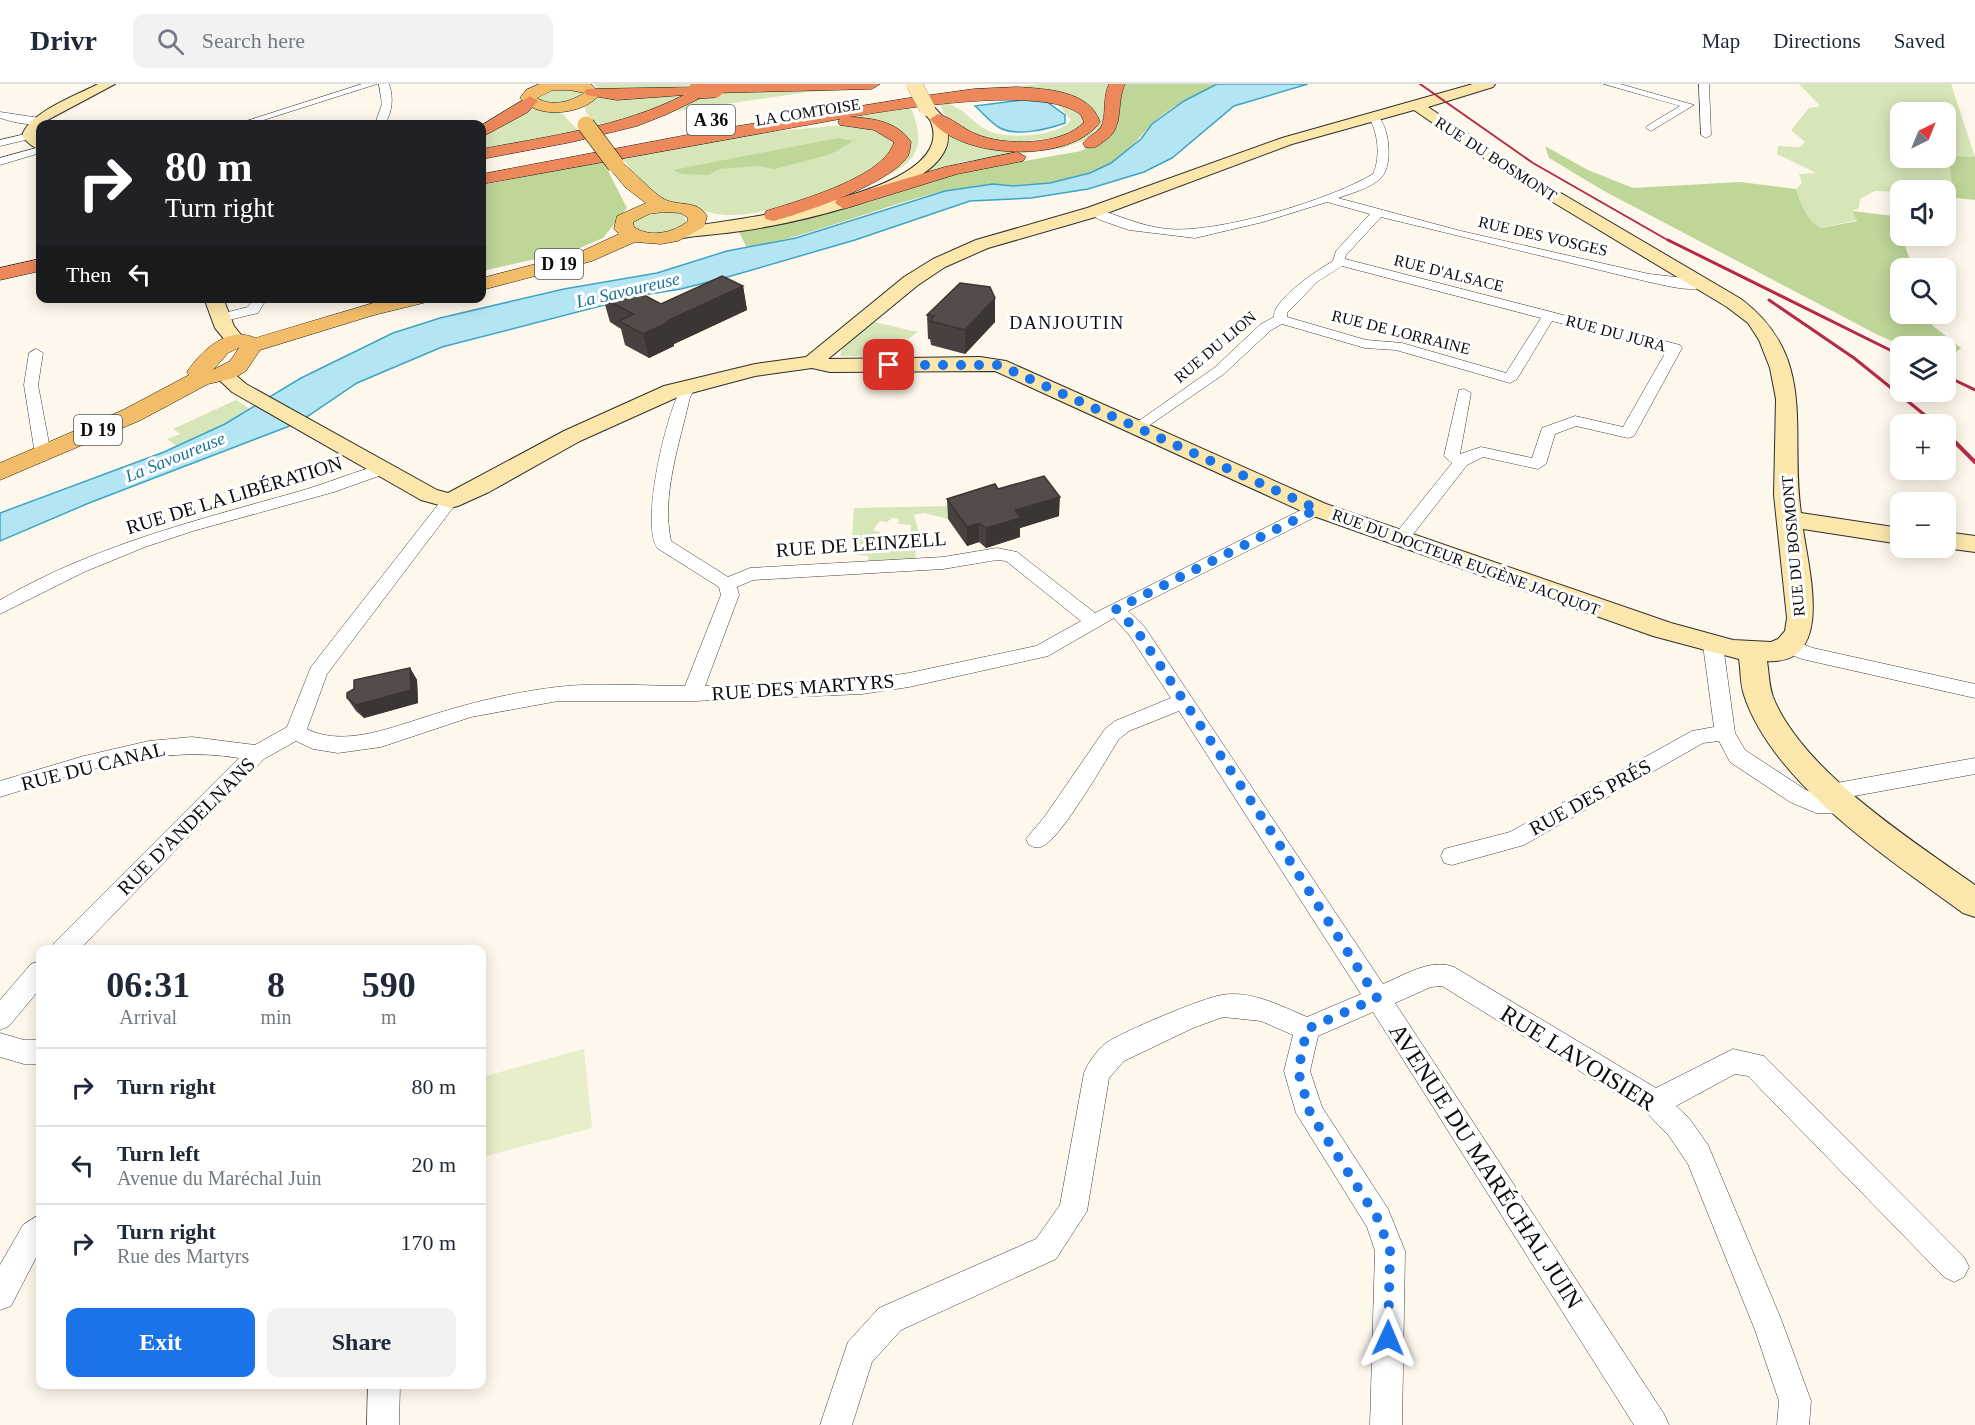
<!DOCTYPE html>
<meta charset="utf-8">
<style>
:root{--surface:#fff;--page:#f2f2f3;--text:#1f2937;--muted:#747a83;--line:#e0e1e3;--accent:#1a73e8}
body{margin:0;font-family:"Times New Roman",serif;background:var(--page);color:var(--text);height:100vh;display:flex;flex-direction:column;font-size:22px;white-space:nowrap}
*{box-sizing:border-box;margin:0}
p{font-size:20px;color:var(--muted)}
.icon{flex:none;width:33px;height:33px;fill:none;stroke:currentColor;stroke-width:2;stroke-linecap:round;stroke-linejoin:round}
.map{position:relative;flex:1;overflow:hidden}
.sheet{position:absolute;left:36px;top:861px;width:450px;height:444px;display:flex;flex-direction:column;background:var(--surface);border-radius:12px;box-shadow:0 3px 15px #0003}
.sheet>*{flex:none}
.hud{position:absolute;left:36px;top:36px;width:450px;height:183px;border-radius:12px;box-shadow:0 3px 15px #0003;background:#202124;color:#fff;overflow:hidden}
.needle{width:39px;rotate:43deg}
.fabs{position:absolute;left:1890px;top:18px;display:grid;gap:12px}
.fabs a{display:grid;place-items:center;width:66px;height:66px;border-radius:12px;background:var(--surface);box-shadow:0 3px 15px #0003;font-size:30px}
.pin{position:absolute;display:grid;place-items:center;width:51px;height:51px;color:#fff;margin:-26px;border-radius:12px;box-shadow:0 3px 9px #0006}
.me{position:absolute;width:66px;margin:-33px;rotate:1deg;stroke-linejoin:round;filter:drop-shadow(0 0 4px #0008)}
.turn{display:flex;align-items:center;gap:21px;height:126px;padding:0 30px;font-size:27px}
.turn .icon{width:78px;height:78px;stroke-width:2.5}
.turn b{display:block;font-size:42px;line-height:51px}
.then{display:flex;align-items:center;height:57px;padding:0 30px;background:#0003;gap:12px;font-size:22px}
.eta{display:flex;justify-content:space-evenly;align-items:center;height:102px;text-align:center}
.eta b{font-size:36px;font-weight:600;line-height:42px}
.action{display:flex;gap:12px;margin-top:auto;padding:12px 30px}
.action a{flex:1;height:69px;border-radius:12px;background:var(--accent);color:#fff;font-size:24px;font-weight:600;line-height:69px;text-align:center}
.action a+a{background:var(--page);color:var(--text)}
ul{padding:0;list-style:none}
li{display:flex;align-items:center;gap:18px;height:78px;padding:0 30px;border-top:2px solid var(--line)}
li div{flex:1}
li b{display:block;font-size:22px}
li em{font-style:normal}
header{display:flex;align-items:center;gap:36px;box-sizing:border-box;height:84px;padding:0 30px;background:var(--surface);border-bottom:2px solid var(--line)}
header strong{font-size:28px}
nav{display:flex;gap:33px;margin-inline-start:auto;font-size:21px}
.search{width:420px;height:54px;background:var(--page);display:flex;align-items:center;gap:15px;box-sizing:border-box;padding:0 21px;border-radius:12px;color:var(--muted);font-size:22px}
.map>svg:first-child{display:block}
.green{fill:#d7e6b8;fill-rule:evenodd}
.forest{fill:#bed698}
.pitch{fill:#e7eec9}
.water{fill:#b4e5f3;stroke:#3ea4c6;stroke-width:1.5}
.lines{fill:none;stroke-linecap:round;stroke-linejoin:round}
.street-casing{stroke:#3f3f3f;stroke-width:1}
.secondary-casing{stroke:#2e2e2e;stroke-width:2}
.primary-casing{stroke:#1d1d1d;stroke-width:1}
.highway-casing{stroke:#1d1d1d;stroke-width:1}
.street{fill:#fff;fill-rule:evenodd}
.secondary{fill:#fbe6ab;fill-rule:evenodd}
.primary{fill:#f2bc69;fill-rule:evenodd}
.highway{fill:#ed885b;fill-rule:evenodd}
.rail-far2{stroke:#b52b47;stroke-width:2}
.rail-far1{stroke:#b52b47;stroke-width:3}
.rail{stroke:#b52b47;stroke-width:4}
.secondary-bridge-casing{stroke:#2e2e2e;stroke-width:16;stroke-linecap:butt}
.primary-bridge-casing{stroke:#1d1d1d;stroke-width:18;stroke-linecap:butt}
.highway-bridge-casing{stroke:#1d1d1d;stroke-width:18;stroke-linecap:butt}
.secondary-bridge{stroke:#fbe6ab;stroke-width:16}
.primary-bridge{stroke:#f2bc69;stroke-width:17}
.highway-bridge{stroke:#ed885b;stroke-width:17}
.wall{fill:#48413f}
.shaded-wall{fill:#3b3533}
.building{fill:#544c49;stroke:#3b3533;stroke-width:1.5}
.route{stroke:#1a73e8;stroke-width:10;stroke-dasharray:0 18}
.labels{text-anchor:middle;dominant-baseline:central;stroke-width:6;stroke-linejoin:round;paint-order:stroke}
.far-street-label{font-size:16px;fill:#0c0c0c;stroke:#fff}
.shield{fill:#fff;stroke:#555;stroke-width:1.5}
.shield-label{font-size:18px;font-weight:bold;fill:#0c0c0c}
.far-water-label{font-size:18px;font-style:italic;fill:#1c7498;stroke:#fff}
.far-quarter-label{font-size:18px;letter-spacing:1.5px;fill:#0c0c0c;stroke:#fff}
.street-label{font-size:20px;fill:#0c0c0c;stroke:#fff}
.near-street-label{font-size:24px;fill:#0c0c0c;stroke:#fff}
</style>
<header>
<strong>Drivr</strong>
<div class="search"><svg class="icon" aria-label="search" viewBox="0 0 24 24"><circle cx="10" cy="10" r="6"/><path d="M15 15l6 6"/></svg>Search here</div>
<nav><a>Map</a><a>Directions</a><a>Saved</a></nav>
</header>
<div class="map">
<svg width="1975" height="1341" viewBox="0 0 1975 1341">
<rect width="100%" height="100%" fill="#fef8ec"/>
<g class="green">
<path d="M594 0H705L611 8 599 6Z"/>
<path d="M1039 0H1110L1107 5 1106 39 1088 55 1063 64 961 78 898 101C927 85 943 83 945 46L987 61 1078 55 1097 42 1098 31 1084 19 1007 4Z"/>
<path d="M1799 0H1951L1975 73 1957 72 1953 99 1900 108 1875 107 1860 115 1859 124 1852 127 1857 136 1822 144C1808 139 1800 118 1796 105L1802 99 1799 90 1816 89 1777 70 1778 62 1800 63 1805 58 1791 46 1809 24 1820 22ZM1900 28H1946V74H1900Z"/>
<path d="M552 4 580 7 581 11 561 19 537 16 536 11Z"/>
<path d="M857 5 808 8 677 27 645 37 683 23 711 8Z"/>
<path d="M692 8 678 17 598 44 586 28 584 20 595 13Z"/>
<path d="M1052 14 1084 31V40L1061 53 1008 59 983 55 946 34 939 17C968 25 966 34 987 46 1005 56 1059 53 1071 36Z"/>
<path d="M910 22C936 80 897 87 851 106L884 86 906 52 837 32Z"/>
<path d="M539 25 563 30 578 47 482 66V52C497 41 520 26 539 25Z"/>
<path d="M844 41C861 43 884 43 894 59 891 64 890 71 885 75 857 101 771 131 732 131 712 132 681 120 661 115L654 112 622 74 767 48Z"/>
<path d="M650 127 682 129 686 137C673 151 649 152 633 143L632 137Z"/>
<path d="M874 238 918 248 908 255C899 254 895 254 889 261L904 273 840 272 842 264Z"/>
<path d="M236 316 250 325 225 340 176 362 167 355 180 350 173 345Z"/>
<path d="M947 422 948 435 924 429 914 431 920 452 910 449 911 441 898 440 899 435 892 434 887 438 880 437 873 446 880 448 877 454 915 464 916 476 869 479 868 472 851 470 854 424Z"/>
</g>
<g class="forest">
<path d="M1126 0H1218C1196 11 1170 22 1152 40 1137 55 1125 73 1106 83 1055 110 997 95 944 107 877 123 815 151 747 164L738 146 866 119 952 90 1081 67 1111 51 1118 41 1119 13Z"/>
<path d="M838 54 853 57 831 70 775 85 758 82 719 85 709 91 681 90 673 86Z"/>
<path d="M1545 62 1588 86 1633 104 1740 98 1796 105C1800 118 1808 139 1822 144L1857 137 1852 127 1894 132 1913 184H1900V230H1928L1932 241 1961 264 1946 277V262H1903L1878 251 1604 107 1549 74Z"/>
<path d="M1957 72 1975 73V116L1946 113V106H1910L1952 99 1949 78Z"/>
<path d="M603 77 627 124 603 154 575 166 482 187V101Z"/>
</g>
<path class="pitch" d="M584 965 592 1044 482 1073V993Z"/>
<g class="water">
<path d="M1217 0H1308L1234 22 1172 74 1144 88 1088 105 1031 114 970 117 855 156 731 192 681 205 643 211 442 263 357 299 308 332 287 343 89 419 0 457V429L164 368 225 340 301 294 393 249 440 234 564 205 657 189 727 167 796 154 945 107 993 100 1013 102 1050 99 1090 89 1111 79 1141 55 1152 40 1184 17Z"/>
<path d="M1022 16 1047 18 1065 31V39C1048 45 1018 53 1000 44 991 39 983 29 975 22Z"/>
</g>
<g class="lines">
<g class="street-casing">
<g id="street">
<path d="M362 0H377L251 40H237Z"/>
<path d="M379 0H389C394 14 392 28 385 40H375L382 20Z"/>
<path d="M1604 0H1620L1694 21 1651 47 1646 44 1647 42 1680 22Z"/>
<path d="M1699 0H1709L1711 51 1706 54 1701 51Z"/>
<path d="M0 28 40 34 45 37C35 44 12 38 0 34Z"/>
<path d="M1373 29C1390 36 1394 81 1381 94 1371 104 1352 109 1338 114L1461 147 1649 190 1703 196 1710 200C1697 211 1665 201 1649 198L1381 133 1346 171 1345 175 1680 261 1682 264 1634 352 1628 354 1576 342 1555 350 1546 380 1538 385 1483 373 1467 381 1407 458 1401 459 1392 454 1452 379 1444 372 1459 306 1464 305 1471 309 1460 370 1481 363 1532 374 1542 344 1575 332 1623 343 1667 266 1552 237 1517 295 1510 299 1396 266 1365 264 1282 240 1271 246 1224 290 1138 349 1130 344 1133 341 1214 284 1261 240 1274 233C1272 216 1319 185 1333 177L1336 167 1370 130 1327 118 1263 138 1195 154 1129 146 1100 136 1087 128 1093 124C1119 131 1139 142 1167 145 1217 150 1330 116 1373 90 1381 73 1378 47 1368 32ZM1342 182 1541 234 1506 289 1402 259 1366 256 1287 233V229L1317 198Z"/>
<path d="M30 49 35 52 34 54 0 62V56Z"/>
<path d="M40 63V69L0 81V74Z"/>
<path d="M254 214H267L258 229 221 238 214 234 216 231 248 223Z"/>
<path d="M36 265 43 269 38 301 51 370 43 375 35 370 24 301 29 269Z"/>
<path d="M689 298 696 302 690 313C680 359 661 410 671 457L728 493 750 484 943 473 997 464 1017 468 1095 529 1311 421H1323L1325 425 1323 429 1128 527 1144 542 1383 900C1405 891 1430 874 1454 883L1656 1004 1733 965 1764 972 1964 1173 1969 1183 1964 1193 1954 1198 1944 1193 1748 992 1735 990 1676 1022 1689 1034 1708 1061 1781 1235 1811 1317 1809 1341H1777L1779 1317 1755 1246 1688 1080 1669 1052 1646 1028 1442 902 1431 903 1395 919 1664 1330 1669 1341H1634L1373 928 1318 952 1310 987 1322 1023 1388 1125 1405 1167 1402 1341H1370L1375 1167 1367 1143 1296 1029 1284 987 1293 951 1261 937 1223 933 1193 944 1124 977 1109 994 1087 1127 1056 1175 901 1246 872 1278 852 1341H820L848 1258 879 1224 1036 1155 1060 1121 1084 989C1088 979 1097 966 1106 959 1122 948 1202 914 1222 911 1251 906 1281 922 1307 933L1361 910 1179 627 1129 647 1119 655C1105 677 1062 753 1043 762 1037 765 1034 763 1029 761L1026 755 1045 732 1105 645 1115 637 1171 614 1130 552 1114 534 1048 572 909 603 862 610 694 617H558L471 633 381 663 338 669 313 665 296 657 264 675 79 866H51L54 859 239 674C157 660 78 689 0 713V697L84 672 149 657 192 653 255 661 287 643 311 583 444 413 450 412 458 417 327 590 307 645C339 661 378 648 410 638 458 622 506 609 557 603 598 598 643 602 685 602L721 511 719 503 657 464C640 438 667 324 684 299ZM997 476 1006 477 1081 537 1036 562 909 589 862 596 705 602 739 511 737 503 753 496 943 485Z"/>
<path d="M384 380 390 382 392 385 390 388 334 408 193 447 145 463 84 488 0 530V516C93 462 194 437 297 408 326 400 355 387 384 380Z"/>
<path d="M1713 554 1720 556 1723 561 1735 649 1745 666 1806 706 1822 712 1820 708 1823 702 1831 700 1975 674V690L1849 713 1855 715 1858 721 1855 727 1847 730 1816 729 1790 718 1730 678 1719 657 1703 659 1524 761 1452 781 1444 779 1441 772 1444 765 1510 748 1692 647 1714 643 1703 561 1706 556Z"/>
<path d="M1788 555 1813 564 1975 600V614L1802 575 1781 567 1778 562 1781 557Z"/>
<path d="M40 877V905L9 942 0 946V916L31 880Z"/>
<path d="M0 949 24 956H40V980H24L0 973Z"/>
<path d="M40 1130V1166L11 1222 0 1226V1181L23 1141Z"/>
<path d="M368 1300H400L399 1341H367Z"/>
</g>
</g>
<g class="secondary-casing">
<g id="secondary">
<path d="M98 0H115L40 40 38 51 40 53V65C33 64 27 58 22 52 28 29 77 11 98 0Z"/>
<path d="M1473 0H1495L1493 3 1428 23 1525 88 1741 215C1819 274 1789 347 1801 429L1900 444V460L1803 445C1808 483 1836 582 1767 577 1769 589 1769 602 1773 613 1802 686 1911 756 1975 801V833L1963 829C1891 776 1773 700 1744 611 1740 600 1741 587 1739 575L1653 552 1308 430 995 287 830 288 812 284 755 292 680 312 580 357 489 408 458 422 450 424 421 416 232 308 214 291 217 287H231L246 300 437 406 448 409 564 347 664 302 755 280 806 273 904 193 933 175 976 156 1087 124 1282 54ZM1414 26 1513 94 1727 223 1748 239 1759 256 1770 284 1776 315 1774 411 1787 534 1785 547 1778 555 1771 558 1733 556 1671 539 1326 420 1006 277 980 273 828 275 918 201 945 183 988 164 1099 132 1292 60Z"/>
<path d="M927 20 932 21 945 35C948 45 950 56 945 66 923 113 789 140 741 147 721 150 702 151 682 154L673 149 682 144C723 136 960 113 931 38 929 33 923 29 920 24Z"/>
<path d="M204 214H223L234 242 246 257 243 261H229L215 244Z"/>
<path d="M1946 448 1975 452V468L1945 464Z"/>
</g>
</g>
<g class="primary-casing">
<g id="primary">
<path d="M539 0H591L600 10C584 31 537 36 520 14L526 6ZM553 6H570L584 9C571 18 551 23 537 14Z"/>
<path d="M616 76C627 78 649 107 664 115 679 123 696 115 707 132L704 143 678 157 661 160 635 158 592 177 482 206V194L578 169 619 150 614 145 617 132 646 119 625 103 607 81ZM664 128 681 129 688 134V137C673 149 650 154 634 143L633 138 649 130Z"/>
<path d="M390 214H430L427 218 374 231 260 266 246 287 234 294 208 300 141 336 0 396V379L123 326 189 291 187 288C201 267 228 241 255 254ZM239 264 230 277 213 286 228 269Z"/>
</g>
</g>
<g class="highway-casing">
<g id="highway">
<path d="M703 0H880L872 5 711 9 665 31 637 42 572 58 482 75V65C550 52 621 43 684 11L617 16 587 11 584 8 587 5 698 3Z"/>
<path d="M1109 0H1125C1115 21 1126 44 1103 58 1097 63 1093 65 1085 63L1083 59C1088 52 1096 50 1101 43 1107 32 1102 14 1109 0Z"/>
<path d="M1017 3C1046 5 1089 6 1100 38 1071 80 960 76 930 35L938 30C951 33 963 45 976 50 1003 62 1063 62 1084 38L1081 31C1044 0 899 25 849 33 872 34 897 37 911 58 910 62 910 68 908 72 891 99 805 129 773 137L766 135 764 131 766 127C798 117 885 93 894 58L874 46 840 41 838 38 840 35 482 100V90L708 47 909 14 974 5Z"/>
<path d="M530 12 538 17 528 28 482 53V41Z"/>
<path d="M1017 68 1026 73 1023 77 957 90 844 125 835 119 837 115 945 83Z"/>
<path d="M40 175V187L0 196V184Z"/>
</g>
</g>
<use href="#street" class="street"/>
<use href="#secondary" class="secondary"/>
<use href="#primary" class="primary"/>
<use href="#highway" class="highway"/>
<path class="rail-far2" d="M1420 0 1533 79 1671 158"/>
<g class="rail-far1">
<path d="M1668 156 1900 271"/>
<path d="M1769 216 1854 274 1936 340"/>
<path d="M1946 292 1975 306"/>
<path d="M1946 349 1954 357"/>
</g>
<path class="rail" d="M1953 356 1975 378"/>
<g class="secondary-bridge-casing">
<path id="secondary-bridge" d="M914 0 927 24"/>
</g>
<g class="primary-bridge-casing">
<path id="primary-bridge" d="M586 41 616 81"/>
</g>
<g class="highway-bridge-casing">
<path id="highway-bridge" d="M697 6 715 5"/>
</g>
<use href="#secondary-bridge" class="secondary-bridge"/>
<use href="#primary-bridge" class="primary-bridge"/>
<use href="#highway-bridge" class="highway-bridge"/>
</g>
<g class="wall">
<path d="M743 202 747 226 674 260V262L649 274 625 261 621 245 610 238 603 214 661 220Z"/>
<path d="M927 231 995 238 965 270 931 261 930 255H928Z"/>
<path d="M947 415 1059 432 1020 444V453L986 464 979 458 967 462 948 435Z"/>
<path d="M410 584 417 596 418 619 364 634 356 627 347 614 354 605Z"/>
</g>
<g class="shaded-wall">
<path d="M743 202 747 226 674 260V262L649 274 643 250 667 237Z"/>
<path d="M995 214V238L965 270V246Z"/>
<path d="M1060 413 1059 432 1020 444V453L986 464V444L1015 426Z"/>
<path d="M979 439V458L967 462V443Z"/>
<path d="M410 584 417 596 418 619 364 634 356 621Z"/>
</g>
<g class="building">
<path d="M722 192 743 202 667 237 669 238 643 250 619 237 633 230 603 214 629 203 661 220Z"/>
<path d="M960 199 990 203 995 214 965 246 930 237 934 232 927 231Z"/>
<path d="M1044 392 1060 413 1015 426 1021 434 986 444 979 439 967 443 947 415 995 400 998 405Z"/>
<path d="M410 584 411 606 356 621 347 614V609L354 605V596Z"/>
</g>
<g class="lines">
<path class="route" d="M889 281H999L1317 425 1116 525 1137 547 1265 738 1377 914 1307 945 1298 987 1310 1029 1378 1135 1390 1167 1388 1254"/>
</g>
<g class="labels">
<g class="far-street-label">
<text transform="translate(808 28) rotate(-9)">LA COMTOISE</text>
<text transform="translate(1496 75) rotate(33)">RUE DU BOSMONT</text>
<text transform="translate(1543 152) rotate(13)">RUE DES VOSGES</text>
<text transform="translate(1449 189) rotate(14)">RUE D'ALSACE</text>
<text transform="translate(1401 248) rotate(14)">RUE DE LORRAINE</text>
<text transform="translate(1616 249) rotate(15)">RUE DU JURA</text>
<text transform="translate(1215 263) rotate(-40)">RUE DU LION</text>
<text transform="translate(1793 462) rotate(-95)">RUE DU BOSMONT</text>
<text transform="translate(1466 478) rotate(20)">RUE DU DOCTEUR EUGÈNE JACQUOT</text>
</g>
<g class="shield">
<rect x="687" y="21" width="48" height="30" rx="4.5"/>
<rect x="535" y="165" width="48" height="30" rx="4.5"/>
<rect x="74" y="331" width="48" height="30" rx="4.5"/>
</g>
<g class="shield-label">
<text x="711" y="36">A 36</text>
<text x="559" y="180">D 19</text>
<text x="98" y="346">D 19</text>
</g>
<g class="far-water-label">
<text transform="translate(628 206) rotate(-13)">La Savoureuse</text>
<text transform="translate(175 373) rotate(-22)">La Savoureuse</text>
</g>
<g class="far-quarter-label">
<text x="1067" y="239">DANJOUTIN</text>
</g>
<g class="street-label">
<text transform="translate(234 411) rotate(-17)">RUE DE LA LIBÉRATION</text>
<text transform="translate(861 460) rotate(-4)">RUE DE LEINZELL</text>
<text transform="translate(803 603) rotate(-4)">RUE DES MARTYRS</text>
<text transform="translate(93 682) rotate(-14)">RUE DU CANAL</text>
<text transform="translate(1590 713) rotate(-29)">RUE DES PRÉS</text>
<text transform="translate(186 742) rotate(-45)">RUE D'ANDELNANS</text>
</g>
<g class="near-street-label">
<text transform="translate(1578 974) rotate(32)">RUE LAVOISIER</text>
<text transform="translate(1486 1082) rotate(57)">AVENUE DU MARÉCHAL JUIN</text>
</g>
</g>
</svg>
<div class="fabs">
<a><svg class="needle" viewBox="-14 -14 28 28"><path d="M0-13l5 13h-10z" fill="#e53935"/><path d="M0 13l5-13h-10z" fill="#747a83"/></svg></a>
<a><svg class="icon" aria-label="sound" viewBox="0 0 24 24"><path d="M4 9h4l5-4v14l-5-4H4zM17 9q2 3 0 6"/></svg></a>
<a><svg class="icon" aria-label="search" viewBox="0 0 24 24"><circle cx="10" cy="10" r="6"/><path d="M15 15l6 6"/></svg></a>
<a><svg class="icon" aria-label="layers" viewBox="0 0 24 24"><path d="M12 4l9 5-9 5-9-5zM3 14l9 5 9-5"/></svg></a>
<a>+</a>
<a>−</a>
</div>
<div class="pin" style="left:889px;top:281px;background:#d93025"><svg class="icon" aria-label="arrive" viewBox="0 0 24 24"><path d="M6 21V4h12l-3 4 3 4H6"/></svg></div>
<svg class="me" style="left:1388px;top:1254px" viewBox="-20 -20 40 40"><path d="M0-17L14 15 0 8-14 15z" fill="#1a73e8" stroke="#fff" stroke-width="4"/></svg>
<div class="hud">
<div class="turn"><svg class="icon" aria-label="right" viewBox="0 0 24 24"><path d="M7 20v-9h11M14 6l5 5-5 5"/></svg><div><b>80 m</b>Turn right</div></div>
<div class="then">Then<svg class="icon" aria-label="left" viewBox="0 0 24 24"><path d="M17 20v-9H6M10 6l-5 5 5 5"/></svg></div>
</div>
<section class="sheet">
<div class="eta">
<div><b>06:31</b><p>Arrival</p></div>
<div><b>8</b><p>min</p></div>
<div><b>590</b><p>m</p></div>
</div>
<ul>
<li><svg class="icon" aria-label="right" viewBox="0 0 24 24"><path d="M7 20v-9h11M14 6l5 5-5 5"/></svg><div><b>Turn right</b></div><em>80 m</em></li>
<li><svg class="icon" aria-label="left" viewBox="0 0 24 24"><path d="M17 20v-9H6M10 6l-5 5 5 5"/></svg><div><b>Turn left</b><p>Avenue du Maréchal Juin</p></div><em>20 m</em></li>
<li><svg class="icon" aria-label="right" viewBox="0 0 24 24"><path d="M7 20v-9h11M14 6l5 5-5 5"/></svg><div><b>Turn right</b><p>Rue des Martyrs</p></div><em>170 m</em></li>
</ul>
<div class="action"><a>Exit</a><a>Share</a></div>
</section>
</div>
